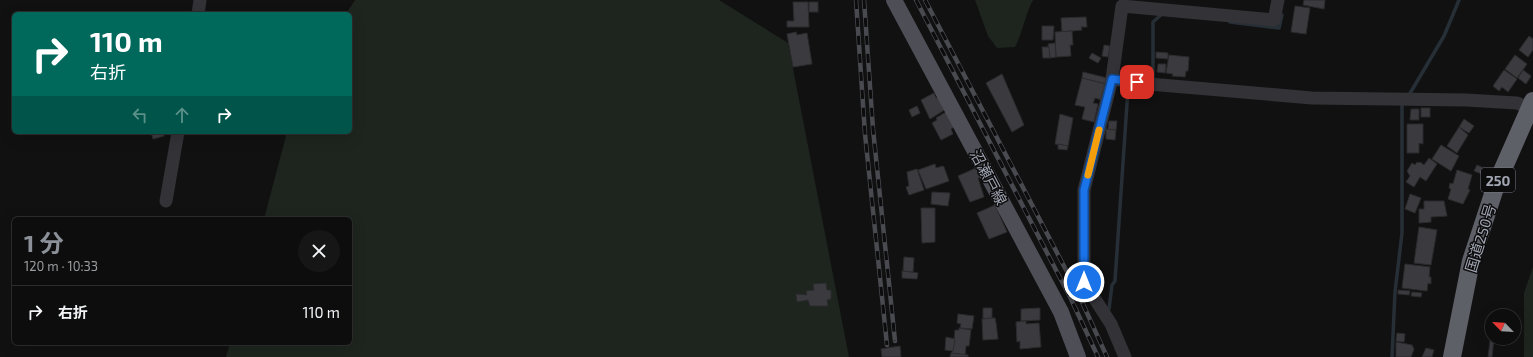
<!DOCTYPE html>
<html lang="ja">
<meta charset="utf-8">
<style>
:root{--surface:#0d0d0e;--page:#161617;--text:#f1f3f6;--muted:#9a9c9e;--line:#2d2d2e;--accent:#8c9099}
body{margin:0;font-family:"Exo 2","Noto Sans JP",sans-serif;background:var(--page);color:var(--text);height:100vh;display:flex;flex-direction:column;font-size:15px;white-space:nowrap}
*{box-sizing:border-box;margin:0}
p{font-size:13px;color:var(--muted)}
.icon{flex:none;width:22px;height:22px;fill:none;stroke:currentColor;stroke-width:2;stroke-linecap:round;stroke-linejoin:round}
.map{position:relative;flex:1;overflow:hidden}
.details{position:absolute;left:12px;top:217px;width:340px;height:128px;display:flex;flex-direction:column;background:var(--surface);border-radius:6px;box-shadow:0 4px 16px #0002,0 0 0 1px var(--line)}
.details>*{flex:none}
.banner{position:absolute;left:12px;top:12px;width:340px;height:122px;border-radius:6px;box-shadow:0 4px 16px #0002,0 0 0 1px var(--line);background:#00695c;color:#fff;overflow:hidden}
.needle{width:26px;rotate:295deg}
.controls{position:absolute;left:1485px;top:309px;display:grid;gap:8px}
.controls a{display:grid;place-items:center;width:36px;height:36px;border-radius:50%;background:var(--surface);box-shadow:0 4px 16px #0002,0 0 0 1px var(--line);font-size:20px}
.pin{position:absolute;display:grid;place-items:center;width:34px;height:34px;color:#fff;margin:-17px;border-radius:8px;box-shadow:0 2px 6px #0006}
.me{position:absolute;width:44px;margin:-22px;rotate:0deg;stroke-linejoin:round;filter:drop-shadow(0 0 3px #0008)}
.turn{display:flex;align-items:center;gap:14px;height:84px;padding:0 12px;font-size:18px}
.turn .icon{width:52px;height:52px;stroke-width:2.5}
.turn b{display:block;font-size:28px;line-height:34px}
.lanes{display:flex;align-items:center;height:38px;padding:0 12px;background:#0003;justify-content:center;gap:20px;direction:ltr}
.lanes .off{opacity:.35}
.round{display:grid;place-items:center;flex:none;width:42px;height:42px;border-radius:21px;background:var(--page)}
.summary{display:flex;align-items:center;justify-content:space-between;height:68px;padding:0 12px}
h1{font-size:24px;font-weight:700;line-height:30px;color:var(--accent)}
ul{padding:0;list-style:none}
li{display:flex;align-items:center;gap:12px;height:52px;padding:0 12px;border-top:1px solid var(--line)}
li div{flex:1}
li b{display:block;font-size:15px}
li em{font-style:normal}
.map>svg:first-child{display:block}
.green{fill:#1d251e}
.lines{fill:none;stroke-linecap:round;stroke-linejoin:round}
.stream{stroke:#272f36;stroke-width:3.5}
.building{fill:#3b3b3f;stroke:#2b2b2e}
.minor{stroke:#323237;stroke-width:13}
.major{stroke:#4e4f56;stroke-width:16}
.highway{stroke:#5e6068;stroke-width:18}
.rail-casing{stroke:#494a50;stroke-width:4.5}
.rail{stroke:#0c0c0d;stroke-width:3;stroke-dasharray:9;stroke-linecap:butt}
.route-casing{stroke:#114b97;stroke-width:10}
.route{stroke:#1a73e8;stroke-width:7}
.slow{stroke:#f59e0b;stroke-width:7}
.labels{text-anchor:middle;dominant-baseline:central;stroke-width:3;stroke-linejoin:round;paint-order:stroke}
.shield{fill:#0c0c0d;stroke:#757881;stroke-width:1}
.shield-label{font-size:14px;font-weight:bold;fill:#a2a6b3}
.street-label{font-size:15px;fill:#a2a6b3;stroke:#0c0c0d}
</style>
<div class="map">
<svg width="1533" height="357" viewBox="0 0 1533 357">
<rect width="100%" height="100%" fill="#111112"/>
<g class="green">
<path d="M355 0H719L788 43 849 357H226L230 343H350V219H264L287 132H350V14H346Z"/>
<path d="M975 0H1033C1025 15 1023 32 1015 47L997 48 988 36Z"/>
<path d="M1533 267V357H1524V293Z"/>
</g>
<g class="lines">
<g class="stream">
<path d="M1230 22 1279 28 1282 15"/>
<path d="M1153 81V22L1162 14"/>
<path d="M1409 95 1444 36 1459 0"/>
<path d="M1109 309 1112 285 1115 281 1128 89 1150 92 1153 90"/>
<path d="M1392 357 1395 292 1402 233V106"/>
</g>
</g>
<g class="building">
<path d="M1304 0H1325L1324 9 1303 5Z"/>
<path d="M793 2H808L809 27H787V21H794Z"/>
<rect x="809" y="2" width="9" height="10"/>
<path d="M1295 6 1310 8 1306 34 1291 32Z"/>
<path d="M1086 17 1087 27H1081L1082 30 1062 32 1061 18Z"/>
<path d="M1042 26H1054L1053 40H1042Z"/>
<path d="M1072 31 1073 45H1070L1071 56 1056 57 1055 32Z"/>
<path d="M796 32 797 35 807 33 812 64 793 67 787 34Z"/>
<path d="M1529 36 1533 39V50L1528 57 1519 50Z"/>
<path d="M1055 43 1056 57 1050 58 1048 44Z"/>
<path d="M1104 45 1110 46 1108 57 1102 56Z"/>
<path d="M1042 47H1049L1050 58H1043Z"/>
<path d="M1156 52 1168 53V59L1156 58Z"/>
<path d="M1092 53 1101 58 1098 63 1089 58Z"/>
<path d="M1169 55 1189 57 1188 71H1186L1185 77 1172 76 1173 74 1166 73Z"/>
<path d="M1515 55 1527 64 1517 78 1505 69Z"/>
<path d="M1158 64H1166L1165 73 1157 72Z"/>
<path d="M1504 70 1517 79 1508 92 1502 87 1499 91 1493 86Z"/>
<path d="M1523 70 1531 76 1526 84 1518 78Z"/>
<path d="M1083 72 1107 78 1106 84 1082 78Z"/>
<path d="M1002 74 1024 125 1012 132 986 83Z"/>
<path d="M1082 78 1106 84 1102 100 1095 98 1093 103 1098 104 1094 122 1082 119 1085 107 1075 105Z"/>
<path d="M934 93 936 98 939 97 946 109 930 119 921 100Z"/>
<path d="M917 106 920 113 912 117 909 110Z"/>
<rect x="1421" y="108" width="9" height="9"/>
<path d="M1411 109H1419V120H1410Z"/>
<path d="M946 112 954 127 951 129 953 134 941 140 932 123 937 120 936 118Z"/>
<path d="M1060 114 1073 118 1068 146 1055 144Z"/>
<path d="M1464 119 1474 126 1469 133 1459 127Z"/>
<path d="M1109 121H1117L1116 130 1108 129Z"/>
<path d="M1407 124H1423V144L1419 143V153H1407Z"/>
<path d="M1459 127 1468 135 1457 153 1447 146Z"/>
<path d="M1106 129 1116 130 1115 140 1106 139Z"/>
<path d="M151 132H163L164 136 153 139Z"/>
<path d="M1058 144 1068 146 1067 150 1058 149Z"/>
<path d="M1441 145 1459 156 1451 171 1432 159Z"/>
<path d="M1429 158 1437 164 1426 181 1420 177 1414 187 1406 182 1410 176 1407 171 1412 163 1415 165 1417 162 1419 163 1420 162 1424 165Z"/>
<path d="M935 164 936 168 943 166 944 167 949 181 926 189 918 170Z"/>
<path d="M1477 165 1484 168 1482 174 1474 171Z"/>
<path d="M976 168 980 177 978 178 984 197 970 202 958 176Z"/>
<path d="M917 169 924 190 909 195 906 187 909 186 907 172Z"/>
<path d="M1457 170 1472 175 1468 189 1470 190 1463 204 1448 199 1451 189 1449 188 1450 183 1453 184Z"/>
<path d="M932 192 950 193 948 206 931 204Z"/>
<path d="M1410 194 1421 198 1415 213 1405 209Z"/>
<path d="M1424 201H1444L1447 216 1431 217V222L1419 223V209H1424Z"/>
<path d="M995 205 1007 232 989 239 977 213Z"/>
<path d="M921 208H935V242L922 243Z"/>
<path d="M1419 227 1437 230 1431 265 1414 263Z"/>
<path d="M904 257 914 258 913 272 903 271Z"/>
<path d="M1405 264 1430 267 1429 277H1431V284L1428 283 1427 291 1402 288Z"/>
<path d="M902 271 918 273 917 279 902 278Z"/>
<path d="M826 283 827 290H831V299L827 300 828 306H810L808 300 797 302 796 294 807 295 806 291 814 290 813 284Z"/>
<path d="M1398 290 1410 291 1409 295 1398 294Z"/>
<path d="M1412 292 1422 293 1421 297 1411 296Z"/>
<path d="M983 308H992V318L983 319Z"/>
<path d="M1040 308V320L1021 321V309Z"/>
<path d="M958 314 974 316 972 329 960 328 961 324 957 323Z"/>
<path d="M992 318H995L996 323 998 339 983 340 982 319Z"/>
<path d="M1026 321V324L1039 323 1041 347 1020 349V341L1017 342 1016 322Z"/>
<path d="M959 328 971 330 969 346H966L965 355 951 353 953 351 955 330H959Z"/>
<path d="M1397 333 1405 334 1404 342 1396 341Z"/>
<path d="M1491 333 1492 338H1494L1492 357H1488Z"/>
<path d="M946 337 955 339 953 351 945 350Z"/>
<path d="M1396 342 1412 345 1414 349 1411 357H1396Z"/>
<path d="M900 346 901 357H882L881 349Z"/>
<path d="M1426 348 1434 350 1432 357H1422Z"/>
<path d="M951 353 968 355V357H950Z"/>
</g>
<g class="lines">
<g class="minor">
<path d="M198 14 200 0"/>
<path d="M1112 79 1149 84 1312 98 1466 100 1517 103 1529 108"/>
<path d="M166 201 178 132"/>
<path d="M1125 357 1111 324 1084 282V190L1112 79 1122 6 1274 20 1278 0"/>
</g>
<path class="major" d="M894 0 1061 312 1078 357"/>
<path class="highway" d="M1452 357 1471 261 1496 185 1533 101"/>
<g class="rail-casing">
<g id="rail">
<path d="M856 0 865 134 887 345"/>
<path d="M864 0 873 129 895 341"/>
<path d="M916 0 1071 299 1098 357"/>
<path d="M925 0 1077 291 1107 357"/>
</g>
</g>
<use href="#rail" class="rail"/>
</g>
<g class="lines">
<g class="route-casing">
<path id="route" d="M1084 282V190L1112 79 1137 82"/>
</g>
<use href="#route" class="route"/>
<path class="slow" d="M1088 175 1099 130"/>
</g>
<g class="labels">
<rect class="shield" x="1481" y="168" width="34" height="24" rx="3"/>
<g class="shield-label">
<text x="1498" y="180">250</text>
</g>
<g class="street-label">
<text transform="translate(989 177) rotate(62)">沼瀬戸線</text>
<text transform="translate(1480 238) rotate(-73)">国道250号</text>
</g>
</g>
</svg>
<div class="controls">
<a><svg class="needle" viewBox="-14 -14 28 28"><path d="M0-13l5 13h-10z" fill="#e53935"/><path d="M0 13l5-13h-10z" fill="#9a9c9e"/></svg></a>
</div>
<div class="pin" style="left:1137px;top:82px;background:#d93025"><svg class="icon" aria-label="arrive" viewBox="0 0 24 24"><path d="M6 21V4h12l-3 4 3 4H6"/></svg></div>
<svg class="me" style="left:1084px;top:282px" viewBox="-20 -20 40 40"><circle r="17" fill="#1a73e8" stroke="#fff" stroke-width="3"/><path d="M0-11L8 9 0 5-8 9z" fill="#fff"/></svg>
<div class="banner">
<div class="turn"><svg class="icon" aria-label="right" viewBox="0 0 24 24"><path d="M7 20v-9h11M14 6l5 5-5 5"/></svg><div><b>110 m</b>右折</div></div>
<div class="lanes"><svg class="icon off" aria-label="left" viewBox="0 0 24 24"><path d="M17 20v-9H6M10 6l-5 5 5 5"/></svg><svg class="icon off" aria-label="ahead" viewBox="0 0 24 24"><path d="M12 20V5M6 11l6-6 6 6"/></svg><svg class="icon" aria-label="right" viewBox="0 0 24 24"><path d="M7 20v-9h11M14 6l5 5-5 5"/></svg></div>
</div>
<section class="details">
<div class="summary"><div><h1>1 分</h1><p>120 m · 10:33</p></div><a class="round"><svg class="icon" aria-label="close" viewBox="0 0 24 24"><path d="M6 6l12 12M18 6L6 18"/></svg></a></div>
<ul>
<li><svg class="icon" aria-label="right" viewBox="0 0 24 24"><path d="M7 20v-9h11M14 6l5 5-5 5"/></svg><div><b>右折</b></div><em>110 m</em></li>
</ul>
</section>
</div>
